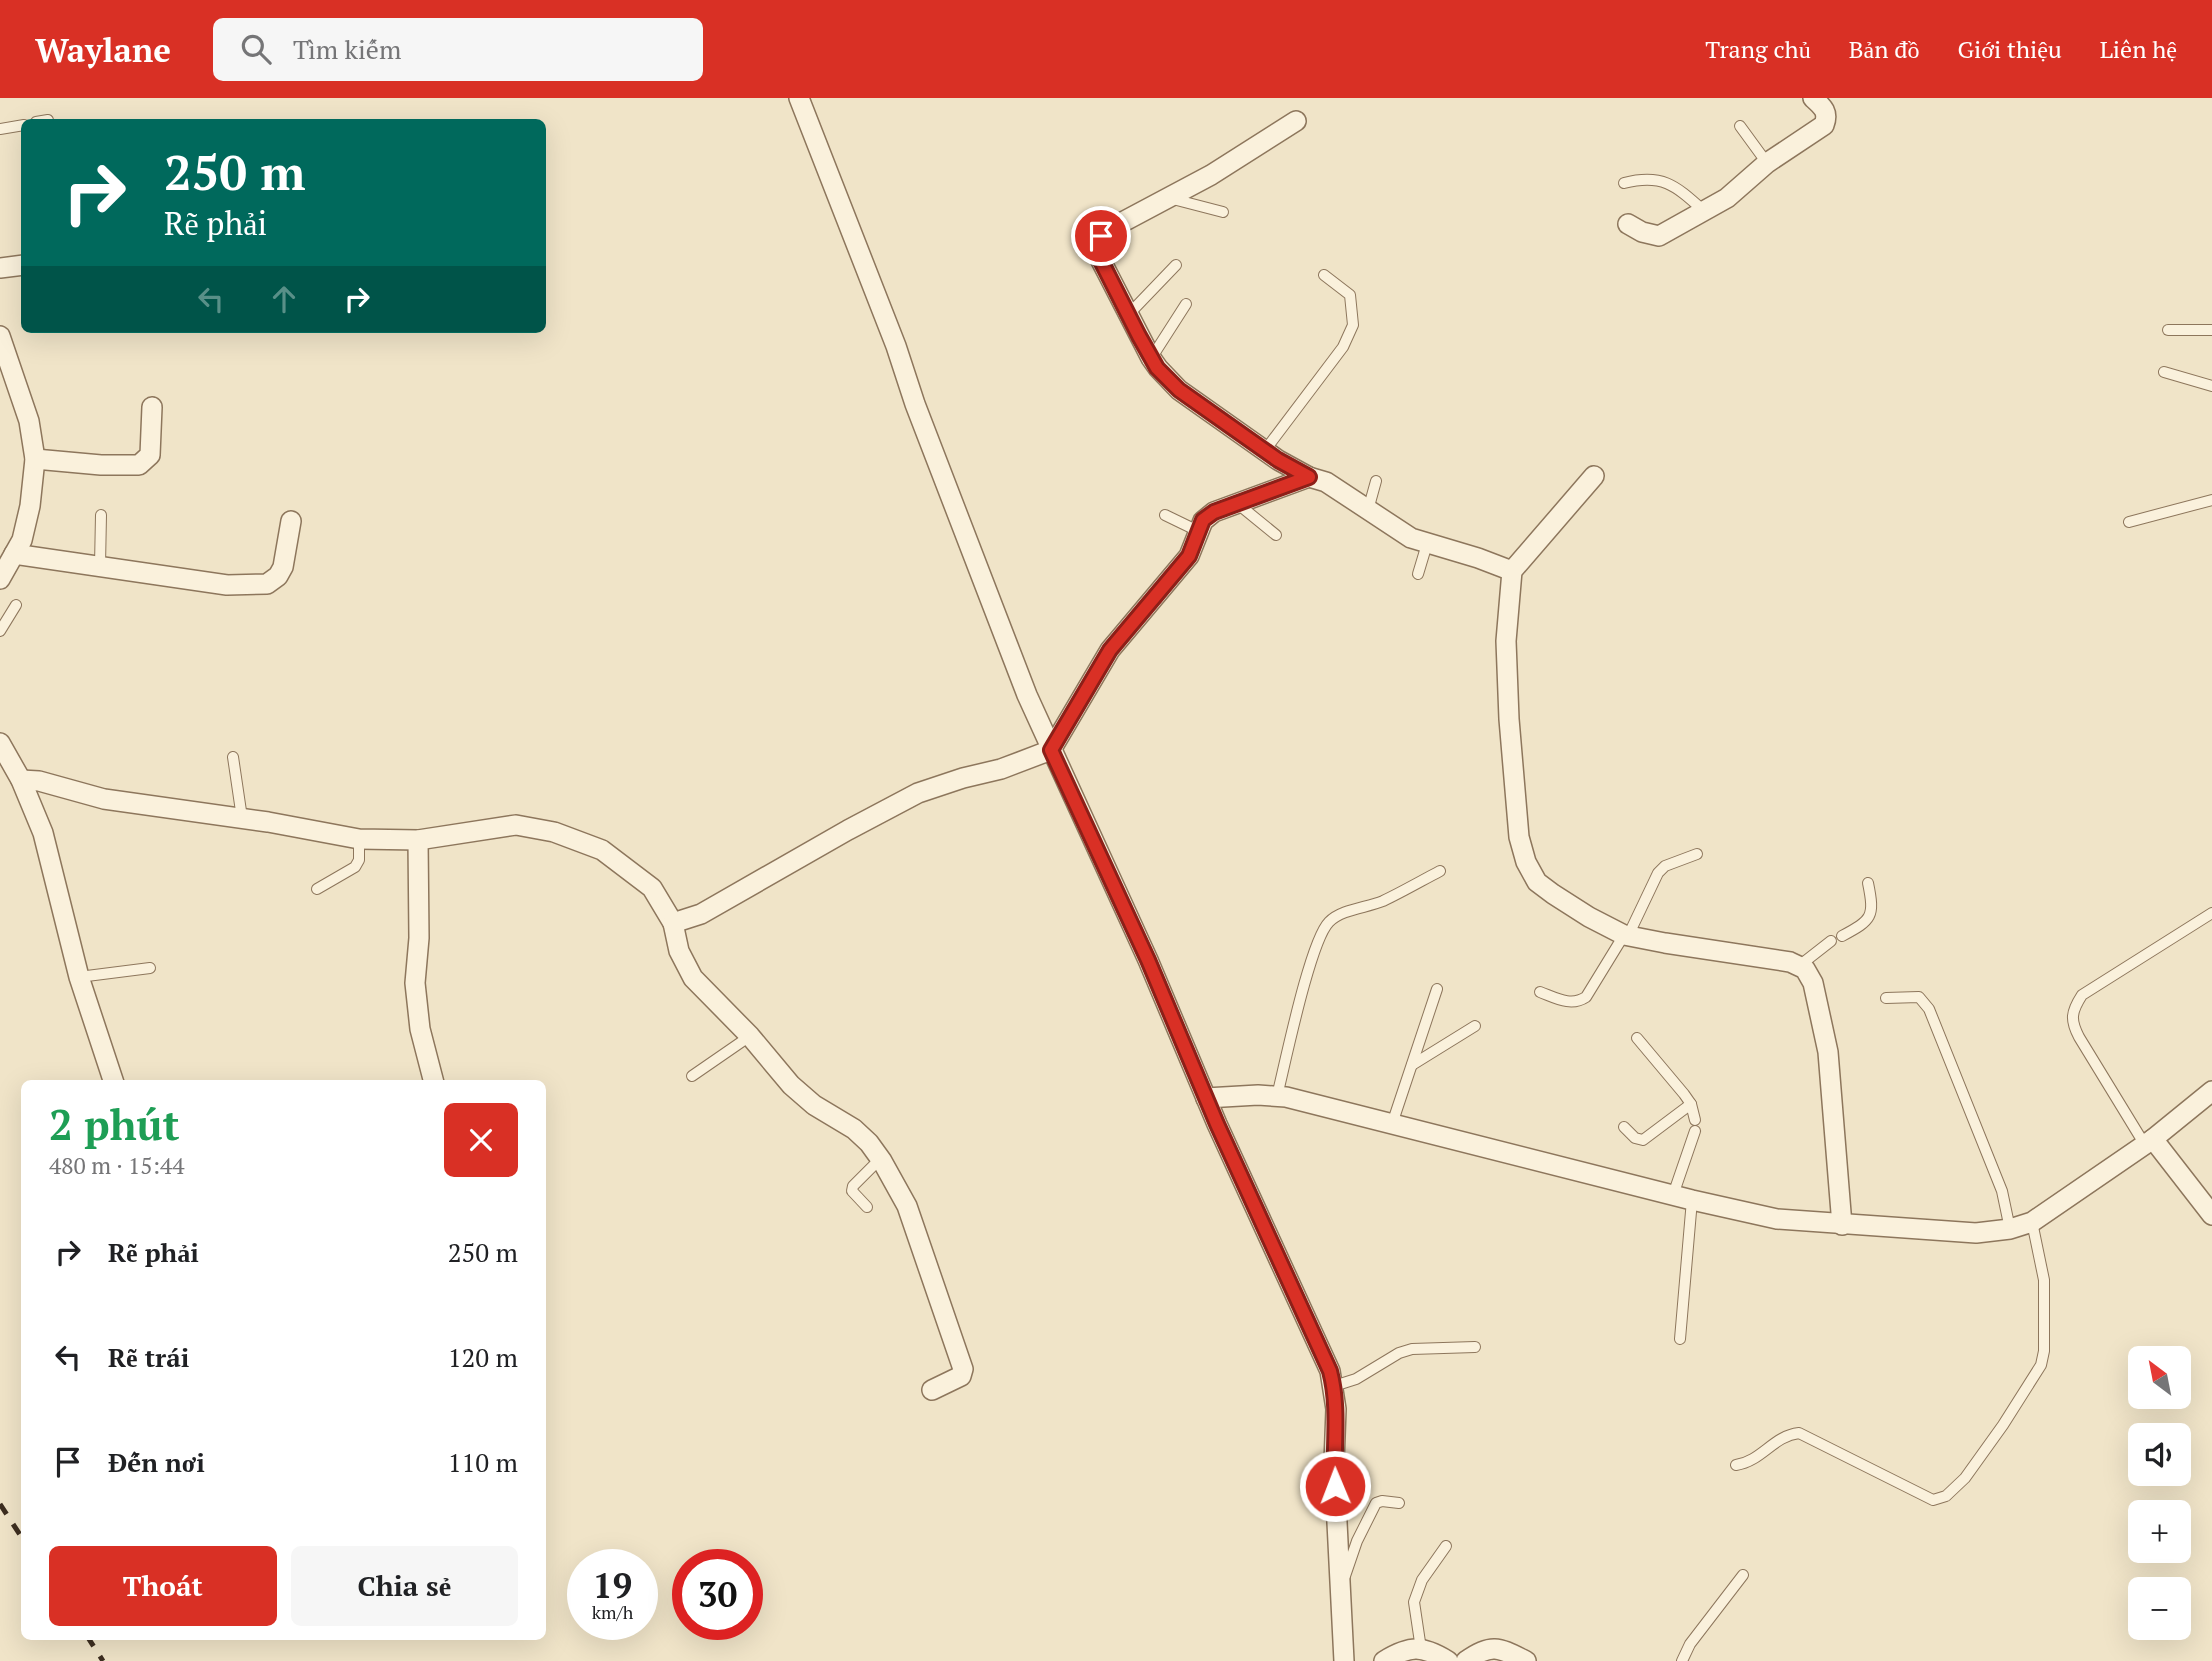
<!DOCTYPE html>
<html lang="vi">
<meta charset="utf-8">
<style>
:root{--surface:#fff;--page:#f6f6f6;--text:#202124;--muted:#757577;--accent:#d93025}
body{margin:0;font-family:"PT Serif",serif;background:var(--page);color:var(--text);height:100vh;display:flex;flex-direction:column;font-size:26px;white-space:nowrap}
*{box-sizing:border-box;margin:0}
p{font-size:23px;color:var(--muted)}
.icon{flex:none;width:38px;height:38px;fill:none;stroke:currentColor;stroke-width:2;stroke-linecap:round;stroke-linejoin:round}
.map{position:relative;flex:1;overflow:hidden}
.side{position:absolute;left:21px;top:982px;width:525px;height:560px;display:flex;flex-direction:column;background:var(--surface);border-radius:10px;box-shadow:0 7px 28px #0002}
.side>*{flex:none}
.top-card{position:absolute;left:21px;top:21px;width:525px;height:214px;border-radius:10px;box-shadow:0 7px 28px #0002;background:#00695c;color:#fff;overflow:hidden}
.needle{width:46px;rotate:328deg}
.buttons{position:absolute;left:2128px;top:1248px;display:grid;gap:14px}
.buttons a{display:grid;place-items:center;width:63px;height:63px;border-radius:10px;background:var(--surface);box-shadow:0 7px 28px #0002;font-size:35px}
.speed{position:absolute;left:567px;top:1451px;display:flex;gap:14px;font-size:35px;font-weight:700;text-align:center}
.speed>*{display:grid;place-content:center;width:91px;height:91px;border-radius:50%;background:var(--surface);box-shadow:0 7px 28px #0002;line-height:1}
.speed small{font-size:18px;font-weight:400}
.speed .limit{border:10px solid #d22;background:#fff;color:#111}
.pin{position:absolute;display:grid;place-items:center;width:60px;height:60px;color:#fff;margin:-30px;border:4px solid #fff;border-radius:50%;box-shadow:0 2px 7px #0007}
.me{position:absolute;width:77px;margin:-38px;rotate:359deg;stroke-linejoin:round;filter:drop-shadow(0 0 5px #0008)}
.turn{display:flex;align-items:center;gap:24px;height:147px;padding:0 28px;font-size:32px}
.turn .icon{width:91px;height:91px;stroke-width:2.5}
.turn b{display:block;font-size:49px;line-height:60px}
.lanes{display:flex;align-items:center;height:66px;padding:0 28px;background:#0003;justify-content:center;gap:35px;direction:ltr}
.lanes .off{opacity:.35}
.round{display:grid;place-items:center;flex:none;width:74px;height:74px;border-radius:10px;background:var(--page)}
.headline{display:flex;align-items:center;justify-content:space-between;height:119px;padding:0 28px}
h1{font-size:42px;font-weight:800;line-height:52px;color:#1e9e55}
.primary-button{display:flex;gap:14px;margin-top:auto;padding:14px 28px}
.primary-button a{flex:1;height:80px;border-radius:10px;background:var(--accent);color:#fff;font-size:28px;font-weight:800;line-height:80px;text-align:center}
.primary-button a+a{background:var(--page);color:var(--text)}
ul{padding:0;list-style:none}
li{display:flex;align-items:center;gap:21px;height:105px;padding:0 28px}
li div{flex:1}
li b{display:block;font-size:26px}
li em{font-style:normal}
header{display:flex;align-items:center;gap:42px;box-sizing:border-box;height:98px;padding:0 35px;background:var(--accent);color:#fff}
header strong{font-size:33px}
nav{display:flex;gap:38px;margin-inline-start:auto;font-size:24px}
.search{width:490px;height:63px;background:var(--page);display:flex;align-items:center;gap:18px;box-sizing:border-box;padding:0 24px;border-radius:10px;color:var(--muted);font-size:26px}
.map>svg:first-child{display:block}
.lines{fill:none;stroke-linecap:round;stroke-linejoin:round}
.lane-casing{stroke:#8d765c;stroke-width:12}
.street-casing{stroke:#8d765c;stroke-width:22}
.lane{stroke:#faf1dc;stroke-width:10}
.street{stroke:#faf1dc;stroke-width:19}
.rail{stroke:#3d2e20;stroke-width:5;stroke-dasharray:12 12;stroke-linecap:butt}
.route-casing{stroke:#8d1f18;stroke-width:18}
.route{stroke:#d93025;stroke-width:12}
</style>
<header>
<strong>Waylane</strong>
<div class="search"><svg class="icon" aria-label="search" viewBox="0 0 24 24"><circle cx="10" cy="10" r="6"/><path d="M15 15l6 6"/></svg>Tìm kiếm</div>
<nav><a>Trang chủ</a><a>Bản đồ</a><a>Giới thiệu</a><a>Liên hệ</a></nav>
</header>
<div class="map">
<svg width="2212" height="1563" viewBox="0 0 2212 1563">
<rect width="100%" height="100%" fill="#f0e4c8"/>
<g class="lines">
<g class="lane-casing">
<g id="lane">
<path d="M36 24 48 22"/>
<path d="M1740 28 1767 65"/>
<path d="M0 31 24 27"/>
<path d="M1624 85C1663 75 1676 88 1704 113"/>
<path d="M1169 100 1223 114"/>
<path d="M1128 217 1176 167"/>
<path d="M2168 232H2212"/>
<path d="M1152 259 1186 206"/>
<path d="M2164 274 2212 288"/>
<path d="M1266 351 1343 249 1353 227 1350 197 1324 177"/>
<path d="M1238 406 1276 437"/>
<path d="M1368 412 1376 383"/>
<path d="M1165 417 1198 433"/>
<path d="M2129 424 2212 402"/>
<path d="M100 467 101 417"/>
<path d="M1418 476 1427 446"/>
<path d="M0 533 16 507"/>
<path d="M233 659 242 720"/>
<path d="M317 791 355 769 359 762V741"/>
<path d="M1628 838 1658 775 1665 768 1697 756"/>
<path d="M1842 838C1872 822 1875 819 1868 785"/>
<path d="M1799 868 1831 843"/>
<path d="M79 879 150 870"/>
<path d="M1540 894C1556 900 1571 909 1586 899L1624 837"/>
<path d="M1886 900 1919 899 1929 911 2002 1093 2010 1131"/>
<path d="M1637 940 1684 996 1691 1006 1695 1022"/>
<path d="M1412 967 1475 928"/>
<path d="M692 978 750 938"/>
<path d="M1277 998C1285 966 1310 843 1329 824 1342 811 1366 810 1383 803 1402 794 1421 783 1440 773"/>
<path d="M1392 1026 1437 891"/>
<path d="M1624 1029 1635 1040 1643 1042 1691 1006"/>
<path d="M2145 1047 2079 939C2070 922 2071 914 2082 897L2212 815"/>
<path d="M1673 1097 1695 1033"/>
<path d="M867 1109 852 1093 853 1088 881 1060"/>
<path d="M1680 1241 1692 1102"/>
<path d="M1334 1288 1356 1281 1399 1255 1412 1251 1475 1249"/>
<path d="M1736 1367C1762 1363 1773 1338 1799 1335L1933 1402 1946 1398 1965 1380 2003 1327 2041 1267 2044 1253V1182L2032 1124"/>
<path d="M1345 1478 1357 1443 1376 1405 1382 1403 1399 1405"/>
<path d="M1421 1551 1414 1504 1422 1482 1446 1448"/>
<path d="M1682 1563 1690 1546 1743 1477"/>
</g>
</g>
<g class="street-casing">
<g id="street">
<path d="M799 0 896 248 915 306 1027 597 1148 862 1217 1026 1330 1273 1336 1311 1334 1365 1344 1563"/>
<path d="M1296 23 1211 77 1117 127 1101 138 1096 153 1151 260 1158 270 1179 292 1278 362 1309 379 1326 384 1411 440 1478 460 1512 473"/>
<path d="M1628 126 1642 134 1659 138 1727 100 1767 65 1824 27C1829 14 1823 9 1813 0"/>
<path d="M0 170 24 167"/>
<path d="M0 238 29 323 35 361 30 408 22 442 0 481"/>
<path d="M35 361 101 367H139L150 357 152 309"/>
<path d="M1594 378 1512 473 1506 543 1509 621 1519 739 1526 764 1537 784 1553 796 1589 819 1624 837 1665 845 1790 864 1805 871 1813 885 1828 954 1842 1127"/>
<path d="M14 456 227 487 267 486 278 478 283 469 291 423"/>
<path d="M0 645 21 682 43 735 79 879 114 985"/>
<path d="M21 682 39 683 104 701 268 724 359 741 418 742 516 727 554 734 602 752 652 790 673 825 701 816 848 732 918 695 963 680 1001 671 1051 652 1110 552 1189 458 1203 423 1214 414 1309 379"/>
<path d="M418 742 419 840 415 885 420 931 434 985"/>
<path d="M673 825 679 853 693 880 750 938 791 987 814 1007 854 1031 869 1045 882 1063 907 1108 963 1271 961 1278 932 1292"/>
<path d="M1206 1000 1258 997 1286 999 1692 1102 1777 1121 1976 1135 2010 1131 2032 1124 2153 1041 2212 993"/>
<path d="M2153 1041 2212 1117"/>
<path d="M1384 1563C1410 1547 1422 1547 1448 1563"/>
<path d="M1466 1563C1492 1544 1500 1550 1526 1563"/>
</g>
</g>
<use href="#lane" class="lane"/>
<use href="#street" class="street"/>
<g class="rail">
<path d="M0 1406 24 1443"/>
<path d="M87 1538 103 1563"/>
</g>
</g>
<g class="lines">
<g class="route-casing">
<path id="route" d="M1101 138 1096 153 1139 238 1157 270 1179 292 1278 362 1309 379 1214 414 1203 422 1189 458 1110 552 1051 652 1148 862 1217 1026 1330 1273C1340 1311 1333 1349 1335 1388"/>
</g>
<use href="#route" class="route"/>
</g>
</svg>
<div class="buttons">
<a><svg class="needle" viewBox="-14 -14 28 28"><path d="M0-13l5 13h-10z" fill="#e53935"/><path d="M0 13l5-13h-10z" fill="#757577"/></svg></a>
<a><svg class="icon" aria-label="sound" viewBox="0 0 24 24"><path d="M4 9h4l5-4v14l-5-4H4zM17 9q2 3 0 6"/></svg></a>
<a>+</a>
<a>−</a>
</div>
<div class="speed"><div>19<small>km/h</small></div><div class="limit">30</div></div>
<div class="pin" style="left:1101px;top:138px;background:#d93025"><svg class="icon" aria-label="arrive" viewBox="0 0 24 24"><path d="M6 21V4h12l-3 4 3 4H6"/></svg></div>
<svg class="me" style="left:1335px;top:1388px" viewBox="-20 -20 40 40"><circle r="17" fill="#d93025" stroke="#fff" stroke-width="3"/><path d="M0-11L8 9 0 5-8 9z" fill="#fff"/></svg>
<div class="top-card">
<div class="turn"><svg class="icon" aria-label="right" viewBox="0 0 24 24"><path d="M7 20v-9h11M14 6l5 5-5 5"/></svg><div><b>250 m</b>Rẽ phải</div></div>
<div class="lanes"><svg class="icon off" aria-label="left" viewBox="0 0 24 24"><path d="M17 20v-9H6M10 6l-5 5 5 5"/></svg><svg class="icon off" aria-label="ahead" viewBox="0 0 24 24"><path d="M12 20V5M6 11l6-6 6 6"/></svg><svg class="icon" aria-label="right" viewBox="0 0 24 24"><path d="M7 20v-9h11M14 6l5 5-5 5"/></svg></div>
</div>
<section class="side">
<div class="headline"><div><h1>2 phút</h1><p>480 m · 15:44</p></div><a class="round" style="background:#d93025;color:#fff"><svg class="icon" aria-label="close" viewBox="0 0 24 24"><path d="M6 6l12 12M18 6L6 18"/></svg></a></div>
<ul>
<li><svg class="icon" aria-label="right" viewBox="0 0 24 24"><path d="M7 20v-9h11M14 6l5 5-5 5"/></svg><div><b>Rẽ phải</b></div><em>250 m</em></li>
<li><svg class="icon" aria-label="left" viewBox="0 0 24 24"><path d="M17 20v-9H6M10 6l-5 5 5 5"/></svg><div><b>Rẽ trái</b></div><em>120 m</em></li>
<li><svg class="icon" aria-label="arrive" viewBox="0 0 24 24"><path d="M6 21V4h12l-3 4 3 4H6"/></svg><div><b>Đến nơi</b></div><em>110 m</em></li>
</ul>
<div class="primary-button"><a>Thoát</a><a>Chia sẻ</a></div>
</section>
</div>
